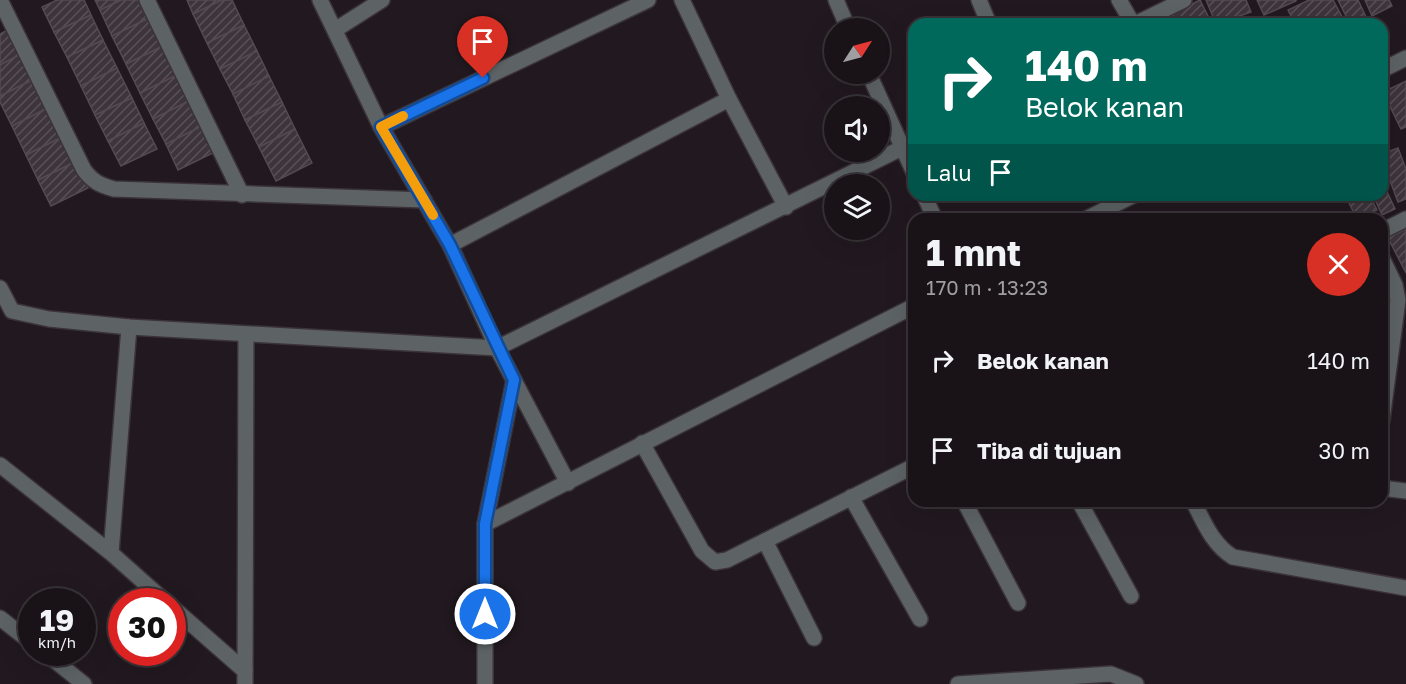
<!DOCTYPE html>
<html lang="id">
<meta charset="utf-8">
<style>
:root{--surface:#191317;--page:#262024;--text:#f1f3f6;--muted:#9f9ea1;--line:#373236}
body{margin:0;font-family:"Golos Text",sans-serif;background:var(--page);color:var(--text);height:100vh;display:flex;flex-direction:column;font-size:22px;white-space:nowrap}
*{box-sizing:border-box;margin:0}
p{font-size:20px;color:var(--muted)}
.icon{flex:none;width:33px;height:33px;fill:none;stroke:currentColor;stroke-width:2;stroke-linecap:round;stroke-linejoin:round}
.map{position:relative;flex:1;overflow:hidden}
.panel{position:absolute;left:908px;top:213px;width:480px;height:294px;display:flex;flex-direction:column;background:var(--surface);border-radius:18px;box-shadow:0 6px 24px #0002,0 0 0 2px var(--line)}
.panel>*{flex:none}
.banner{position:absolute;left:908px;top:18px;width:480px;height:183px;border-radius:18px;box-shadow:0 6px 24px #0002,0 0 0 2px var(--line);background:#00695c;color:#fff;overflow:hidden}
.needle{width:39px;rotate:54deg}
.fabs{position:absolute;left:824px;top:18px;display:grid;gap:12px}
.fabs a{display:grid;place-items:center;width:66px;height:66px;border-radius:50%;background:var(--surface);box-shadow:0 6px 24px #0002,0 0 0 2px var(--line);font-size:30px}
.speed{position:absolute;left:18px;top:588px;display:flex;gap:12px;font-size:30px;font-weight:700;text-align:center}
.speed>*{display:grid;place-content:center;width:78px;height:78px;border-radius:50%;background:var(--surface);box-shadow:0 6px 24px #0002,0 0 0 2px var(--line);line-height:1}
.speed small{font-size:15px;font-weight:400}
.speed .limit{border:9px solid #d22;background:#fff;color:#111}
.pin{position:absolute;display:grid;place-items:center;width:51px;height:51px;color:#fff;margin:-62px -26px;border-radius:50% 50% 50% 0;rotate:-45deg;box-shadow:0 0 6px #0007}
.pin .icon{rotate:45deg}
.me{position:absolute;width:66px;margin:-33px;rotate:0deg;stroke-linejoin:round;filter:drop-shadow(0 0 4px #0008)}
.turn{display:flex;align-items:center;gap:21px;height:126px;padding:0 18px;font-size:27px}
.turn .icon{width:78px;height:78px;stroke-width:2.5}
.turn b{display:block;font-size:42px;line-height:51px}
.then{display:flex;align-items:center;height:57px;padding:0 18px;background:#0003;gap:12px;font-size:22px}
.round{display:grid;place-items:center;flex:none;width:63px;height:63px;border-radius:32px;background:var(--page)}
.head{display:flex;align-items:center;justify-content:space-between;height:102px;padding:0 18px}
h1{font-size:36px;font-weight:700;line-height:45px}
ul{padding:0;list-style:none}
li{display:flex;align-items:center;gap:18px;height:90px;padding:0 18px}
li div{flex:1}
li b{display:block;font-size:22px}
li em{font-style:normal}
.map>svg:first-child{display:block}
.building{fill:url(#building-hatch);stroke:#544a51;stroke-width:1.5}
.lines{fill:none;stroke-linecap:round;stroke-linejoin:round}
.minor-casing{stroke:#3b3339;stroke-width:18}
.minor{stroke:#5d6364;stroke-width:15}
.route-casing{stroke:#114b97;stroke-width:15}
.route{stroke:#1a73e8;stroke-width:10}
.slow{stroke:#f59e0b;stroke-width:10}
</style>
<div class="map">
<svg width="1406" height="684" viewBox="0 0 1406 684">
<defs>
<pattern id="building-hatch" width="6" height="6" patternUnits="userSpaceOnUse" patternTransform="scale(1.5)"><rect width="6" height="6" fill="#3e353c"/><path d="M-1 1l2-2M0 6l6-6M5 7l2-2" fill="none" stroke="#595158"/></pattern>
</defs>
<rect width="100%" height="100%" fill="#21191f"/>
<g class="building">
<path d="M57 0H84L91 15 54 32 42 7Z"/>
<path d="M95 0H121L100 10Z"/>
<path d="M121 0H140L149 18 112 36 100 10Z"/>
<path d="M187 0H222L193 14Z"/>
<path d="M222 0H232L244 25 207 43 193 14Z"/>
<path d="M1200 0 1212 24H1167L1164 18Z"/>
<path d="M1206 0H1246L1251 12 1216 24Z"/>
<path d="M1257 0H1296V1L1264 15Z"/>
<path d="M1309 0H1333L1346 24H1295L1288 10Z"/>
<path d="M1338 0H1358L1367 19 1350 24Z"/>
<path d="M1365 0H1389L1392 6 1372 16Z"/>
<path d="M91 15 103 40 67 57 54 32Z"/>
<path d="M149 18 163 46 126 64 112 36Z"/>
<path d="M244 25 257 51 220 69 207 43Z"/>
<path d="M9 29 21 54 0 65V34Z"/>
<path d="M103 40 117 68 81 86 67 57Z"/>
<path d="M163 46 177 75 140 93 126 64Z"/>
<path d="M257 51 269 76 233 94 220 69Z"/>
<path d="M21 54 34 79 0 96V65Z"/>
<path d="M117 68 132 98 95 115 81 86Z"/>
<path d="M177 75 189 101 153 119 140 93Z"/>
<path d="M269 76 282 102 245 120 233 94Z"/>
<path d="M34 79 48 108 12 126 0 102V96Z"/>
<path d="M1406 81V127L1401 129 1383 92Z"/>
<path d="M132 98 144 123 108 141 95 115Z"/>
<path d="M189 101 202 126 166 144 153 119Z"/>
<path d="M282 102 295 129 259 147 245 120Z"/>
<path d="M48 108 62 137 26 155 12 126Z"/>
<path d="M144 123 157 149 121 166 108 141Z"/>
<path d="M202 126 215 152 178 170 166 144Z"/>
<path d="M295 129 312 163 276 181 259 147Z"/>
<path d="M62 137 75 162 38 180 26 155Z"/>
<path d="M1398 148 1406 169V199L1398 202 1382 159V154Z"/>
<path d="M75 162 88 188 51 206 38 180Z"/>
<path d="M1382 181 1395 209 1382 215 1373 195H1382Z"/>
<path d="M1345 195H1369L1377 210 1357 219Z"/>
<path d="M1406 229V273L1388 238Z"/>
</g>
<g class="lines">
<g class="minor-casing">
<g id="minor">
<path d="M0 0 84 170C93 182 100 185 114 189L424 200"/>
<path d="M147 0 242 195"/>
<path d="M320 0 381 127 450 245 497 348 568 483"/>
<path d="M682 0 729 99 786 207"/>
<path d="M836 0 848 28"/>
<path d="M979 0 989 24"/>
<path d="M1119 0 1133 24"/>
<path d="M1135 24 1184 0"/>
<path d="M335 30 382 0"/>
<path d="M1382 70 1406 58"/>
<path d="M869 74 914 173"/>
<path d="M381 127 648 0"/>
<path d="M924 195 935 219"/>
<path d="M1086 219 1134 195"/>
<path d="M1382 231 1406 219"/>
<path d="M450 245 729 99"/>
<path d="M1382 258 1395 285 1398 300 1382 420"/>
<path d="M0 288 12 311 49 319 129 327 497 348 914 142"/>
<path d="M642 443 702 551 715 562 727 560 914 466"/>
<path d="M0 465 111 553 166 602"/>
<path d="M1382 488 1406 491"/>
<path d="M851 497 920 619"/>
<path d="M964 501 1018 603"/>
<path d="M1079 501 1131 596"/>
<path d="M1193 501C1204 522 1212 544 1233 557L1406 588"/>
<path d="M485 524 914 306"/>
<path d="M765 541 814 638"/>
<path d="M111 553 129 327"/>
<path d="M172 607 245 671"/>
<path d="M0 618 32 643"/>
<path d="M44 652 84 684"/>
<path d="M245 684 246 335"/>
<path d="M485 684V524L514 380"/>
<path d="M958 684 1111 674 1136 684"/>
</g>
</g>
<use href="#minor" class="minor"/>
</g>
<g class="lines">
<g class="route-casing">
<path id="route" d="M483 78 381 127 450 245 514 380 485 524V614"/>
</g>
<use href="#route" class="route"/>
<path class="slow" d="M403 116 381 127 433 215"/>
</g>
</svg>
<div class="fabs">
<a><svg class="needle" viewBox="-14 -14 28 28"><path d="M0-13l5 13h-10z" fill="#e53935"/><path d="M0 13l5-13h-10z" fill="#9f9ea1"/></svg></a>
<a><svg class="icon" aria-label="sound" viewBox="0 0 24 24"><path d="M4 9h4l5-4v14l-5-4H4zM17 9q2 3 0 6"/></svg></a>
<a><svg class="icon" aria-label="layers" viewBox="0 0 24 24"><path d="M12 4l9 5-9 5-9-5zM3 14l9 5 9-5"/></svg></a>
</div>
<div class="speed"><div>19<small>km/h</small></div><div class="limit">30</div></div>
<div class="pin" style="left:483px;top:78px;background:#d93025"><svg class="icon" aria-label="arrive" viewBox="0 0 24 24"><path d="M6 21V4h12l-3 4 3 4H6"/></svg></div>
<svg class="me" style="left:485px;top:614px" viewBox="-20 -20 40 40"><circle r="17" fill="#1a73e8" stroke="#fff" stroke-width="3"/><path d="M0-11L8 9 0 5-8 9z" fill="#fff"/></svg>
<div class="banner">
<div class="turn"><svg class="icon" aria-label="right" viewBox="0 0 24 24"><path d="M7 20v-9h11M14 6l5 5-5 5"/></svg><div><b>140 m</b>Belok kanan</div></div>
<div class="then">Lalu<svg class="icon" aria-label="arrive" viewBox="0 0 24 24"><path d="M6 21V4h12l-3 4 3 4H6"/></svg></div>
</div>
<section class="panel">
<div class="head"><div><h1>1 mnt</h1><p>170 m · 13:23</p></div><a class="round" style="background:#d93025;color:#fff"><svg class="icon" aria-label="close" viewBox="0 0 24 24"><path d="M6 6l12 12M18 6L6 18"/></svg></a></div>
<ul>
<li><svg class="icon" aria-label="right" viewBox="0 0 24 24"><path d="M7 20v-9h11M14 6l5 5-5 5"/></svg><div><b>Belok kanan</b></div><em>140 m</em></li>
<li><svg class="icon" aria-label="arrive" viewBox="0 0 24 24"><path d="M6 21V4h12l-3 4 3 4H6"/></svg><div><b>Tiba di tujuan</b></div><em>30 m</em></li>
</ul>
</section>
</div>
